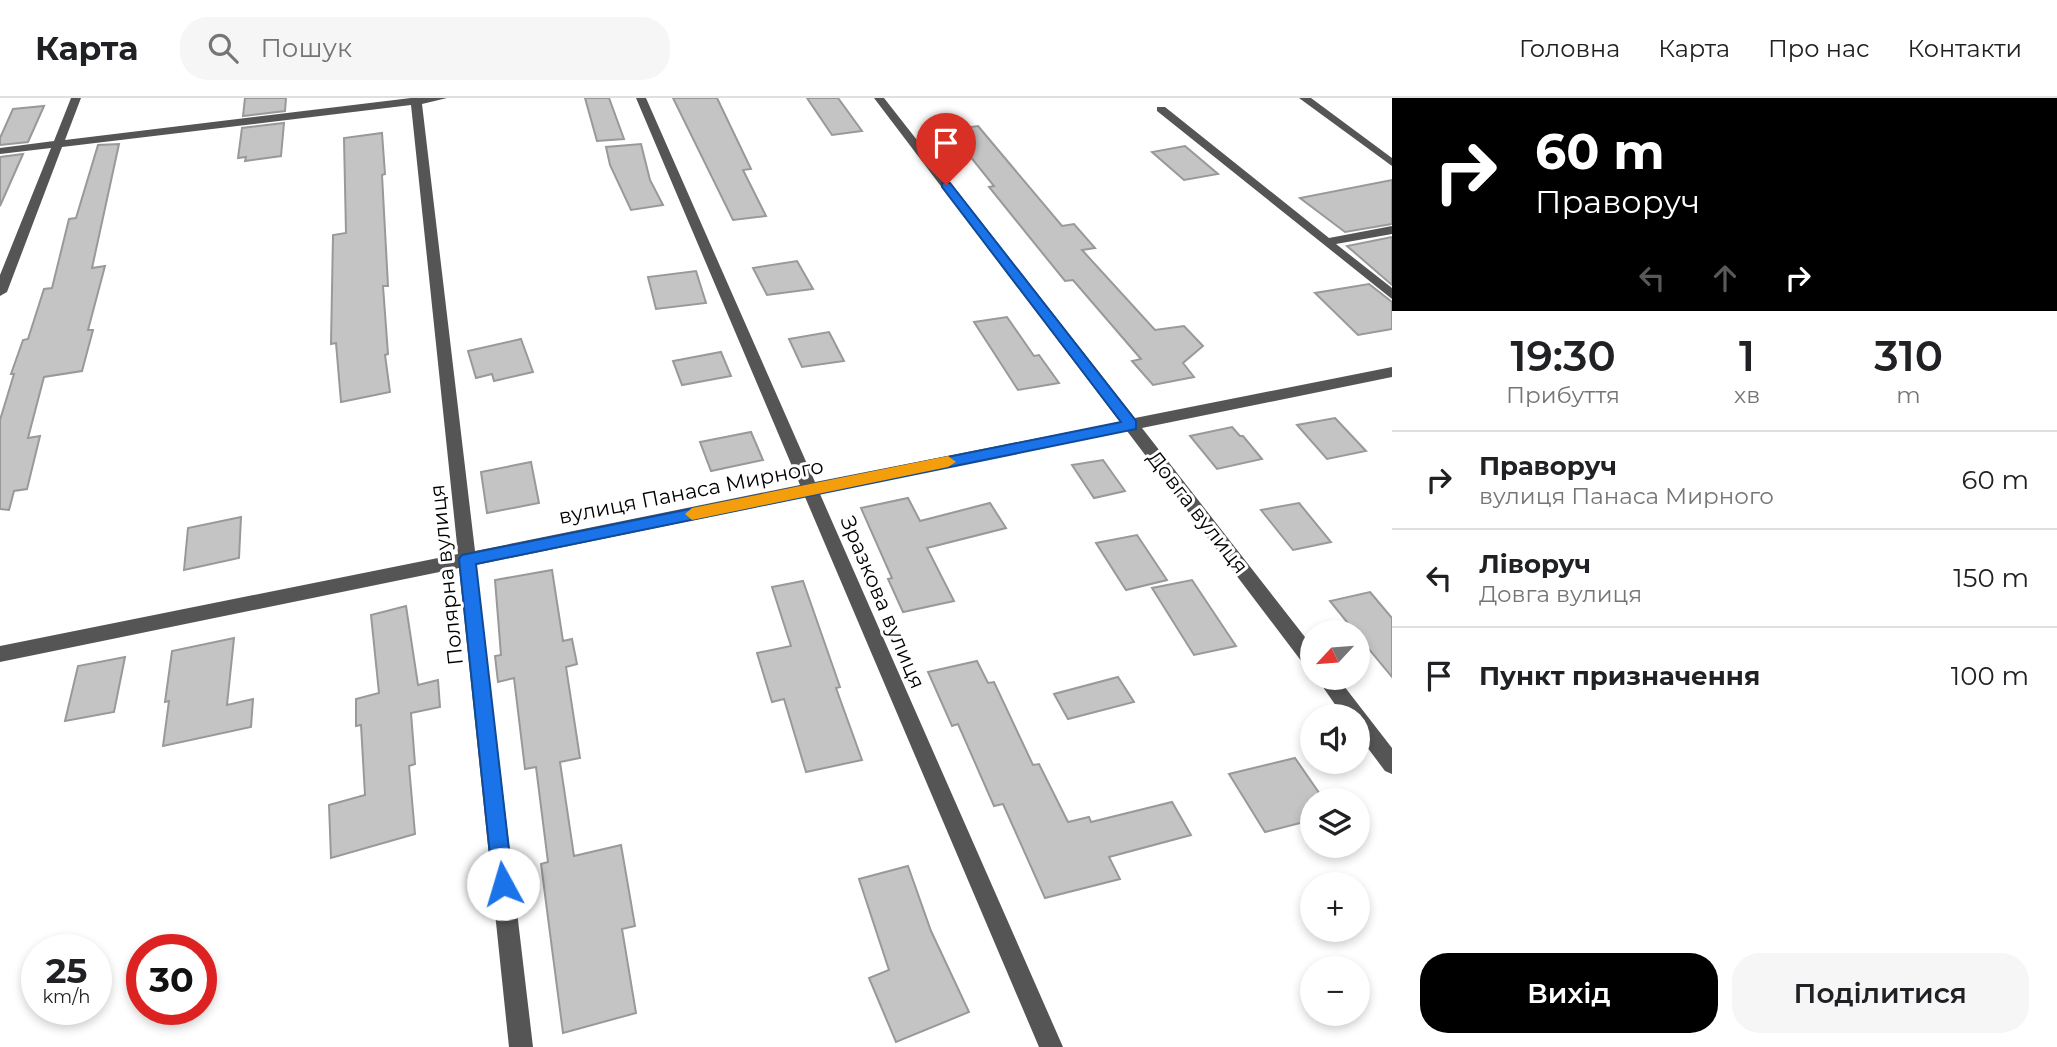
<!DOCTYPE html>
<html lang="uk">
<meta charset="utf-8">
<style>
:root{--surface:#fff;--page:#f6f6f6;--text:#202124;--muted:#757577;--line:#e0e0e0;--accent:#000}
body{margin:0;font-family:Montserrat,sans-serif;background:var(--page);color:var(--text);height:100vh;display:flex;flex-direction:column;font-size:26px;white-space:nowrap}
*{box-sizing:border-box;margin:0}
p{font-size:23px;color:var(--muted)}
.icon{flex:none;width:38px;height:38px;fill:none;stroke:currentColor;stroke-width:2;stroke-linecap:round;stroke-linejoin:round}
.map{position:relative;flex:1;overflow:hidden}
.details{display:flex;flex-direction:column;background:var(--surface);width:665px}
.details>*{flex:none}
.guide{background:#000;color:#fff;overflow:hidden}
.needle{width:46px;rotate:244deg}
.buttons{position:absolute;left:1300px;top:522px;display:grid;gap:14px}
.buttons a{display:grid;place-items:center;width:70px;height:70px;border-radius:50%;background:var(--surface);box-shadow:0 4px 10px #0003;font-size:35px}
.speed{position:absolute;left:21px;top:836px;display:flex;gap:14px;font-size:35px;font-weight:700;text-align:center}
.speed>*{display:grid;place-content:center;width:91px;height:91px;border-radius:50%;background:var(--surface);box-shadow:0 4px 10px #0003;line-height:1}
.speed small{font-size:18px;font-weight:400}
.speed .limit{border:10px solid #d22;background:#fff;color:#111}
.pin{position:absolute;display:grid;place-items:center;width:60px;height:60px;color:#fff;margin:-72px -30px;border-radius:50% 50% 50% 0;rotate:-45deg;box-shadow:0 0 7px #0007}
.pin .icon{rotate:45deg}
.me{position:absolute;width:77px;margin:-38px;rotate:354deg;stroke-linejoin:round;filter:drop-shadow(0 0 5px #0008)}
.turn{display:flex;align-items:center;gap:24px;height:147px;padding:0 28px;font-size:32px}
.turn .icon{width:91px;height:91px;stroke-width:2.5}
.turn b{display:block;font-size:49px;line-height:60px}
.lanes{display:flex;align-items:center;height:66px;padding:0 28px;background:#0003;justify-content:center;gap:35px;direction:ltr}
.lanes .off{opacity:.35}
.eta{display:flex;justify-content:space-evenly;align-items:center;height:119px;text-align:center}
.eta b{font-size:42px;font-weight:600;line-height:49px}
.button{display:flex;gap:14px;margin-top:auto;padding:14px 28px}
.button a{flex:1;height:80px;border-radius:28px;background:var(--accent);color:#fff;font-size:28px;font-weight:600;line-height:80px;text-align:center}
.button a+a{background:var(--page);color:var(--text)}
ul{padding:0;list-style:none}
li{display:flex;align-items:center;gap:21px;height:98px;padding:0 28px;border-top:2px solid var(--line)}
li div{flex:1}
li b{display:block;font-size:26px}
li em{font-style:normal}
header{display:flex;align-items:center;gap:42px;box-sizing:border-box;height:98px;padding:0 35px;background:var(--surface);border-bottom:2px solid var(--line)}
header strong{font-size:33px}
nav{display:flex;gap:38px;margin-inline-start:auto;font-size:24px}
.search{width:490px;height:63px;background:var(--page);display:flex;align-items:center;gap:18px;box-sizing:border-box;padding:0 24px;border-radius:28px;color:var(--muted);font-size:26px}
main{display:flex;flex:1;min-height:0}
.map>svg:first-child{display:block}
.building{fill:#c4c4c4;stroke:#999;stroke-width:2}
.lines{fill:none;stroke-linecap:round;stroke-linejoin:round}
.minor{fill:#555;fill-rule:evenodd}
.route{fill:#1a73e8;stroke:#114b97;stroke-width:2}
.slow{fill:#f59e0b}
.labels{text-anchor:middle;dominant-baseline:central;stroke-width:6;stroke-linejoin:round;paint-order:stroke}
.street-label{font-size:21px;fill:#000;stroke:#fff}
</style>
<header>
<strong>Карта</strong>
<div class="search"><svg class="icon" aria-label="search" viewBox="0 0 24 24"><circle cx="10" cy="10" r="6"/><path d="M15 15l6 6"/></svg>Пошук</div>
<nav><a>Головна</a><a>Карта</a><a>Про нас</a><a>Контакти</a></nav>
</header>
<main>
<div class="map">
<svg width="1392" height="949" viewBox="0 0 1392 949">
<rect width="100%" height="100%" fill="#fff"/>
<g class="building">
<path d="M245 0H286L285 13 243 18Z"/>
<path d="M585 0H609L624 41 597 43Z"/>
<path d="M673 0H717L751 71 743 72 766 118 733 122Z"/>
<path d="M807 0H838L862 33 832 37Z"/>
<path d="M44 8 28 44 0 47V40L13 11Z"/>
<path d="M284 25 281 58 245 63 246 59 238 60 242 30Z"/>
<path d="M978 28 1062 128 1074 126 1095 150 1082 152 1155 232 1184 228 1203 248 1183 265 1194 279 1153 287 1132 263 1141 261 1073 182 1065 183 989 89 994 88 949 32Z"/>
<path d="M382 35 385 76 382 77 388 188H383L388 256 385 257 390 294 341 304 336 245 331 246 333 137 346 135 344 40Z"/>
<path d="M119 46 92 170 105 168 88 232H93L82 273 44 279 28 340 40 338 27 391 14 393 9 412 0 411V322L14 276H11L23 242 28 241 44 191 52 190 69 121 76 120 98 47Z"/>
<path d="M641 46 650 82 663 107 631 112 610 67 606 49Z"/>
<path d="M1185 48 1218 76 1184 82 1152 54Z"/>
<path d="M23 56 0 108V59Z"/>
<path d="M1392 82V126L1345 134 1300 100Z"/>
<path d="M1392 139V187L1347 148Z"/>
<path d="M797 163 813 191 767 197 753 170Z"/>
<path d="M696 173 706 205 656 211 648 179Z"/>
<path d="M1369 186 1392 204V231L1358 237 1315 195Z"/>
<path d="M1007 219 1034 258 1039 257 1059 285 1018 292 974 224Z"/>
<path d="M829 234 844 263 802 269 789 241Z"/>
<path d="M521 241 533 274 494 283 492 276 476 280 468 253Z"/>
<path d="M721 254 731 278 682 287 673 263Z"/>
<path d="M1335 320 1366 353 1327 361 1297 327Z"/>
<path d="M1232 329 1240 338H1243L1262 361 1217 371 1190 338Z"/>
<path d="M751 334 763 362 711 373 700 344Z"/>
<path d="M1103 362 1125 393 1094 400 1072 367Z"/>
<path d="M531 364 539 405 487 415 481 374Z"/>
<path d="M908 400 920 423 990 405 1006 430 927 450 954 503 903 514 888 481 892 480 861 410Z"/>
<path d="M1299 405 1331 444 1293 452 1261 412Z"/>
<path d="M241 419 239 460 184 472 188 430Z"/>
<path d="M1137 437 1167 482 1126 492 1096 445Z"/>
<path d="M552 472 563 543 572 541 577 566 566 569 580 660 560 664 574 758 621 747 635 828 622 831 636 915 563 935 541 766 548 764 536 669 525 671 514 580 498 584 495 558 501 557 495 482Z"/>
<path d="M1192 482 1236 548 1194 557 1152 490Z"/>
<path d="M803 483 840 589 836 590 862 662 806 674 784 601 772 604 757 555 791 548 772 489Z"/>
<path d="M1370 494 1392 520V579L1358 538V534H1355L1330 503Z"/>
<path d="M406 508 418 587 438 582 440 609 411 615 415 666 409 668 415 736 331 760 329 707 365 697 361 627 356 628V601L379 595 371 517Z"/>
<path d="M234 540 227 607 253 601 251 629 163 648 169 603 165 604 172 553Z"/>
<path d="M125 559 114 614 65 623 78 568Z"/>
<path d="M977 563 988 585 994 584 1033 667 1039 666 1068 724 1089 719 1091 724 1172 704 1191 737 1109 759 1120 781 1045 800 1003 706 994 708 958 626 952 628 928 574Z"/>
<path d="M1118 579 1134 604 1068 621 1054 596Z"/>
<path d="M1295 660 1324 702H1312V722L1265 734 1229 676Z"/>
<path d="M908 768 931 833 969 914 896 944 869 880 889 872 859 781Z"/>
</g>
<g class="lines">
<g class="minor">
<path d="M71 0H81L65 42 411 0H447L422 6 475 453 800 387 636 0H646L815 384 1120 324 874 0H884L1135 320 1392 269V279L1142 330 1312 548V570L1305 568 1127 333 820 396 1063 949H1039L805 399 476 467 533 949H509L459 470 0 564V548L458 456 411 7 62 49 7 194 0 198V177L51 50 0 56V50L54 43Z"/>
<path d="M1299 0H1311L1392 60V68Z"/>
<path d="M1157 9H1165L1329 140 1392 128V136L1336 146 1392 190V201L1157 13Z"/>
<path d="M1316 579H1337L1392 650V676L1385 673 1358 637V618H1343Z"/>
</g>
</g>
<path class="route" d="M942 85H950L1136 323V331L476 466 513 786 510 794 503 797 496 794 493 786 459 461 462 457 1121 324 942 89Z"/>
<path class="slow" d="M948 358 956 364 948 369 692 422 685 416 692 410Z"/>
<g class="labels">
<g class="street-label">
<text transform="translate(691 393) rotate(-11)">вулиця Панаса Мирного</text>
<text transform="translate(1198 414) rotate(52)">Довга вулиця</text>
<text transform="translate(446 477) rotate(-96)">Полярна вулиця</text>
<text transform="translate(883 504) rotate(67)">Зразкова вулиця</text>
</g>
</g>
</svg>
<div class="buttons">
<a><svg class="needle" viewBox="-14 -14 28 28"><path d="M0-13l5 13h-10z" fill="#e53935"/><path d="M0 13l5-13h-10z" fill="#757577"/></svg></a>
<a><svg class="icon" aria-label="sound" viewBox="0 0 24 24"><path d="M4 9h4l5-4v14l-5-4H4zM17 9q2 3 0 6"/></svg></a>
<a><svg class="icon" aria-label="layers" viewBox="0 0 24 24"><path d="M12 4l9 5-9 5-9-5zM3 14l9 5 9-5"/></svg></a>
<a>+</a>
<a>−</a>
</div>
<div class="speed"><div>25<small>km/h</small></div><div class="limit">30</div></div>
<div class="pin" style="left:946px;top:87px;background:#d93025"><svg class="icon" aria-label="arrive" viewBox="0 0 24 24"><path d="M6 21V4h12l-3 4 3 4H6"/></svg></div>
<svg class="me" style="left:503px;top:786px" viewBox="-20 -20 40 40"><circle r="19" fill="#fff"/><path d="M0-13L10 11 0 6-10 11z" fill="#1a73e8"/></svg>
</div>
<section class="details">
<div class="guide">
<div class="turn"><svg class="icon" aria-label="right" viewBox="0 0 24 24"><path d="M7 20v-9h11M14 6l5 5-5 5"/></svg><div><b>60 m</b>Праворуч</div></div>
<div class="lanes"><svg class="icon off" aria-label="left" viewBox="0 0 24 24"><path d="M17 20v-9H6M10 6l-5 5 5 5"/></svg><svg class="icon off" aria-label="ahead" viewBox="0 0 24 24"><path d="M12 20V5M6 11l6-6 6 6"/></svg><svg class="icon" aria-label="right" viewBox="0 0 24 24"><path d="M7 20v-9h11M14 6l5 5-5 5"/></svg></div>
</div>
<div class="eta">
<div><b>19:30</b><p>Прибуття</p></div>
<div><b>1</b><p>хв</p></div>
<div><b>310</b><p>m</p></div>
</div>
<ul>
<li><svg class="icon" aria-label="right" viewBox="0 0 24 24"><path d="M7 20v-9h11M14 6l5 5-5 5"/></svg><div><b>Праворуч</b><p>вулиця Панаса Мирного</p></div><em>60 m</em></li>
<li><svg class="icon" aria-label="left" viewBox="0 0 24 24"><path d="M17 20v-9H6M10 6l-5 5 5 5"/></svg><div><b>Ліворуч</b><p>Довга вулиця</p></div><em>150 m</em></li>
<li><svg class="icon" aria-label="arrive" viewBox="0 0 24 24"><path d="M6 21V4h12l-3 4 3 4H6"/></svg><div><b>Пункт призначення</b></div><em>100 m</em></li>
</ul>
<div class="button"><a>Вихід</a><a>Поділитися</a></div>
</section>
</main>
